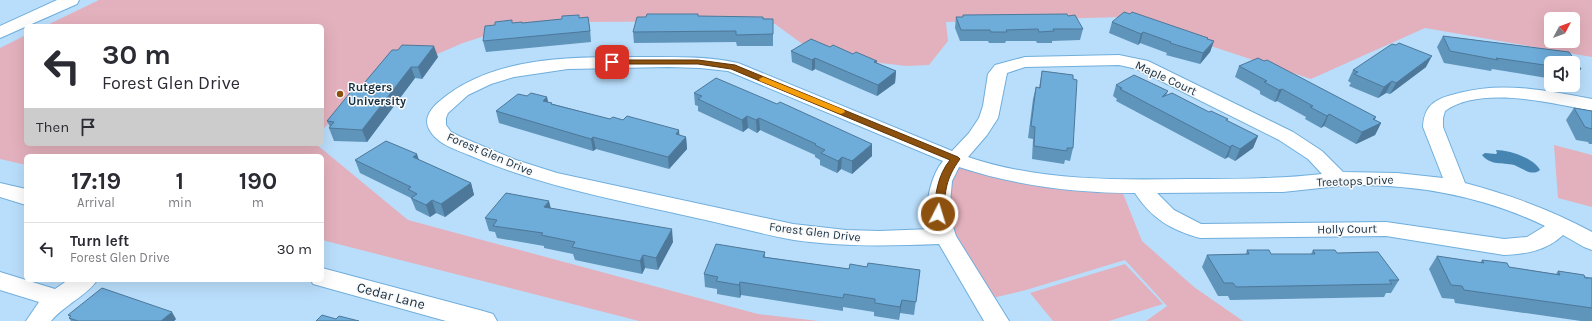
<!DOCTYPE html>
<style>
:root{--surface:#fff;--page:#f2f2f3;--text:#2b2b33;--muted:#7c7c81;--line:#e1e1e2}
body{margin:0;font-family:Karla,sans-serif;background:var(--page);color:var(--text);height:100vh;display:flex;flex-direction:column;font-size:15px;white-space:nowrap}
*{box-sizing:border-box;margin:0}
p{font-size:13px;color:var(--muted)}
.icon{flex:none;width:22px;height:22px;fill:none;stroke:currentColor;stroke-width:2;stroke-linecap:round;stroke-linejoin:round}
.map{position:relative;flex:1;overflow:hidden}
.drawer{position:absolute;left:24px;top:154px;width:300px;height:128px;display:flex;flex-direction:column;background:var(--surface);border-radius:6px;box-shadow:0 4px 16px #0002}
.drawer>*{flex:none}
.guide{position:absolute;left:24px;top:24px;width:300px;height:122px;border-radius:6px;box-shadow:0 4px 16px #0002;background:#fff;color:var(--text);overflow:hidden}
.needle{width:26px;rotate:49deg}
.tools{position:absolute;left:1544px;top:12px;display:grid;gap:8px}
.tools a{display:grid;place-items:center;width:36px;height:36px;border-radius:6px;background:var(--surface);box-shadow:0 4px 16px #0002;font-size:20px}
.pin{position:absolute;display:grid;place-items:center;width:34px;height:34px;color:#fff;margin:-17px;border-radius:8px;box-shadow:0 2px 6px #0006}
.me{position:absolute;width:44px;margin:-22px;rotate:5deg;stroke-linejoin:round;filter:drop-shadow(0 0 3px #0008)}
.turn{display:flex;align-items:center;gap:14px;height:84px;padding:0 12px;font-size:18px}
.turn .icon{width:52px;height:52px;stroke-width:2.5}
.turn b{display:block;font-size:28px;line-height:34px}
.then{display:flex;align-items:center;height:38px;padding:0 12px;background:#0003;gap:8px;font-size:15px}
.eta{display:flex;justify-content:space-evenly;align-items:center;height:68px;text-align:center}
.eta b{font-size:24px;font-weight:700;line-height:28px}
ul{padding:0;list-style:none}
li{display:flex;align-items:center;gap:12px;height:52px;padding:0 12px;border-top:1px solid var(--line)}
li div{flex:1}
li b{display:block;font-size:15px}
li em{font-style:normal}
.map>svg:first-child{display:block}
.green{fill:#e3b1bd;fill-rule:evenodd}
.water{fill:#4685b2}
.lines{fill:none;stroke-linecap:round;stroke-linejoin:round}
.street-casing{stroke:#70aedc;stroke-width:2}
.secondary-casing{stroke:#70aedc;stroke-width:2}
.street{fill:#fff;fill-rule:evenodd}
.secondary{fill:#fff;fill-rule:evenodd}
.wall{fill:#5f94bb}
.shaded-wall{fill:#4d7899}
.building{fill:#6eacda;stroke:#4d7899}
.route{fill:#8c510e;stroke:#5b3509}
.slow{fill:#f59e0b}
.poi-dot{fill:#8c510e;stroke:#f9f9f9;stroke-width:1.5}
.labels{text-anchor:middle;dominant-baseline:central;stroke-width:3;stroke-linejoin:round;paint-order:stroke}
.street-label{font-size:12px;fill:#132d40;stroke:#f9f9f9}
.poi-label{font-size:12px;font-weight:bold;fill:#132d40;stroke:#f9f9f9;text-anchor:start}
.near-street-label{font-size:14px;fill:#132d40;stroke:#f9f9f9}
</style>
<div class="map">
<svg width="1592" height="321" viewBox="0 0 1592 321">
<rect width="100%" height="100%" fill="#b9defb"/>
<g class="green">
<path d="M99 0H1592V57L1425 28 1311 79 1123 17 946 22 948 41 929 65 906 66 872 62 801 43 775 24 743 21 584 22 497 32 463 43 435 55 399 54 322 130V26H45ZM1551 19H1573V41H1551Z"/>
<path d="M26 35V144H316L408 220 758 314 819 321H639L322 240V156H26V165L0 159V48Z"/>
<path d="M1554 145 1592 155V207L1558 198Z"/>
<path d="M955 159 983 169 1120 186 1142 241 1194 287 1243 321H1146L1167 306 1125 260 1026 290 984 300 945 236 942 181Z"/>
<path d="M1125 264 1163 304 1109 321H1053L1030 293Z"/>
</g>
<path class="water" d="M1496 150C1509 150 1534 158 1540 170 1532 177 1522 168 1514 165 1502 162 1491 166 1482 155L1485 153 1496 154 1497 153Z"/>
<g class="lines">
<g class="street-casing">
<g id="street">
<path d="M1119 55 1148 61 1293 132 1322 151 1343 172 1397 173 1443 178 1423 127C1424 103 1438 98 1459 93 1504 81 1548 91 1592 99V111C1552 103 1480 85 1445 111L1443 118V127L1465 183C1510 195 1552 210 1592 232V250L1584 247 1563 235C1546 251 1526 254 1504 255L1386 236 1200 238C1171 230 1151 218 1135 193 1075 193 1017 186 959 167L952 181 949 214 956 236 1009 321H984L939 244C890 246 843 247 794 240 760 234 726 224 692 217 616 200 540 186 469 155 454 149 437 144 429 129 423 118 432 107 441 100 495 55 575 57 642 57 674 57 707 56 738 63L952 151 969 133 979 118 983 106 988 74 995 65 1025 57ZM1119 65 1137 69 1279 140 1308 159 1322 174C1277 179 1233 179 1188 179 1114 180 1039 181 968 157L987 135 998 118 1007 73 1025 67ZM669 67 700 68 728 71 943 161C932 174 927 197 927 213 927 218 930 224 932 229L879 231 846 230 793 224 557 173 516 160 461 137 451 132 446 125V118L448 113 468 95 491 84 514 77 568 69ZM1348 185C1417 184 1483 196 1545 226L1527 237 1504 239 1386 222 1201 224 1174 210 1157 193 1283 192Z"/>
<path d="M0 272 55 289 68 280H97C89 294 63 306 51 321H26L39 302 0 290Z"/>
</g>
</g>
<g class="secondary-casing">
<g id="secondary">
<path d="M57 0H79L77 4 0 38V26Z"/>
<path d="M0 183 26 189V205L0 197Z"/>
<path d="M322 268 483 311 493 314 497 321H446L313 284 311 280H322Z"/>
</g>
</g>
<use href="#street" class="street"/>
<use href="#secondary" class="secondary"/>
</g>
<g class="wall">
<path d="M698 14V16L773 19V46H737L736 42 634 43 633 32 646 17Z"/>
<path d="M579 15V18L588 17 590 28 591 42 486 52 483 41 495 25 512 20V23H522L562 19Z"/>
<path d="M963 15 1068 16 1083 29 1080 40 1052 41V43H1037L1036 41H1006L1005 43H989L988 41H960L955 28 956 17H963Z"/>
<path d="M1112 22 1208 39 1214 41 1210 52 1200 64 1166 55 1167 53 1140 43 1138 45 1109 33Z"/>
<path d="M1443 36 1569 52 1581 69 1574 80H1573V63H1551V77H1548L1547 78 1492 69 1491 71 1444 63 1437 47Z"/>
<path d="M830 47 877 61V63L896 71 895 83 877 96 815 69 812 71 792 62 791 51Z"/>
<path d="M392 50 438 57 422 79 415 78 367 142 334 141 329 128 330 127 327 121 360 88Z"/>
<path d="M1239 66 1375 120 1381 123 1375 135 1356 144 1324 126 1321 128 1305 119 1306 117 1277 101 1275 102 1260 94V91L1235 77Z"/>
<path d="M1426 67 1390 94 1386 93 1378 98 1349 86 1351 83 1348 81 1353 70Z"/>
<path d="M1042 71 1073 79V148L1070 161 1065 160 1064 164 1032 159 1033 139 1028 138 1033 99 1036 87 1039 88Z"/>
<path d="M1116 85 1168 91 1166 96 1227 121 1258 136 1253 148 1235 161 1228 157 1225 159 1116 101 1117 99 1113 96Z"/>
<path d="M694 93 872 156 852 174 841 169 837 173 820 165V160L815 157V155L760 130 757 133 748 128 743 132 698 111V106L695 105Z"/>
<path d="M527 96 547 97 548 102 553 104 610 119 686 137 687 149 669 169 596 149 593 151 499 123 496 111Z"/>
<path d="M1574 108 1592 111V144H1589L1588 142 1576 140 1566 120Z"/>
<path d="M355 160H419L471 183 474 195 445 217 436 213 430 217 416 210 411 198 360 173Z"/>
<path d="M551 208 673 242 658 270 645 268 642 274 575 260 573 254 544 248V246L497 238 495 232 489 231 485 218Z"/>
<path d="M1247 250 1271 254H1311L1313 250 1337 253 1399 280 1391 293H1386L1384 297 1230 300 1228 296H1218L1202 267 1207 255 1246 254Z"/>
<path d="M765 252V257L849 269 867 267 920 270 914 315 900 313 899 320 874 316V312L843 307V311L741 295 740 298 717 294V289L705 287 704 274Z"/>
<path d="M1437 256 1480 263 1482 260 1509 267 1556 274 1558 271 1592 278V321H1581L1455 303 1454 299 1442 298 1429 269Z"/>
<path d="M68 315 176 319 174 321H71L69 318 70 317Z"/>
</g>
<g class="shaded-wall">
<path d="M1143 32 1140 43 1138 45 1141 34Z"/>
<path d="M1214 41 1210 52 1200 64 1203 53Z"/>
<path d="M434 46 438 57 422 79 418 67Z"/>
<path d="M1432 56 1426 67 1390 94 1396 83Z"/>
<path d="M815 58V69L812 71V60Z"/>
<path d="M411 67 415 78 367 142 362 130Z"/>
<path d="M896 71 895 83 877 96 878 85Z"/>
<path d="M1392 81 1386 93 1378 98 1384 87Z"/>
<path d="M1282 89 1277 101 1275 102 1279 90Z"/>
<path d="M547 97 549 109 543 101Z"/>
<path d="M1329 114 1324 126 1321 128 1327 116Z"/>
<path d="M747 116 748 128 743 132 742 120Z"/>
<path d="M1376 117 1371 127 1381 123 1375 135 1356 144 1362 132 1373 119Z"/>
<path d="M759 118 760 130 757 133 756 120Z"/>
<path d="M679 130 680 142 676 134Z"/>
<path d="M1258 136 1253 148 1235 161 1240 149Z"/>
<path d="M593 137 596 149 593 151 591 139Z"/>
<path d="M686 137 687 149 669 169 668 157Z"/>
<path d="M872 144V156L852 174V161Z"/>
<path d="M1232 145 1228 157 1225 159 1230 147Z"/>
<path d="M417 154 421 166 413 157Z"/>
<path d="M842 157 841 169 837 173 838 161Z"/>
<path d="M471 183 474 195 445 217 441 204Z"/>
<path d="M432 200 436 213 430 217 426 205Z"/>
<path d="M549 201 552 213 544 207Z"/>
<path d="M672 229 673 242 658 270 656 258Z"/>
<path d="M643 255 645 268 642 274 640 261Z"/>
<path d="M740 282 741 295 740 298 739 285Z"/>
<path d="M902 300 900 313 899 320 900 307Z"/>
<path d="M172 312 176 319 174 321H161Z"/>
</g>
<g class="building">
<path d="M1124 12 1130 14 1132 12 1208 38 1207 39 1214 41 1203 53 1170 43 1171 42 1143 32 1141 34 1112 22Z"/>
<path d="M647 14H698V16L763 17V19H773V34L736 35V31L633 32 637 17H646Z"/>
<path d="M1067 14 1068 16 1075 15 1083 29H1053L1054 31 1039 32 1038 29 1006 30 1007 32H991L990 30H961L956 17H963V15Z"/>
<path d="M579 15V18L588 17 590 31 483 41 485 26 495 25V22L512 20V23L522 22V23L562 19V16Z"/>
<path d="M1443 36 1569 52 1581 69 1573 68V63H1551V66L1496 58 1498 60 1450 51Z"/>
<path d="M811 39 830 47 833 45 853 54 856 52 877 61 874 62 896 71 878 85 815 58 812 60 791 51Z"/>
<path d="M1399 43 1432 56 1396 83 1392 81 1384 87 1354 74 1358 72 1353 70 1392 44 1396 45Z"/>
<path d="M402 45 434 46 418 67H411L362 130 329 128 334 122 327 121 354 88H360L392 50H398Z"/>
<path d="M1258 58 1264 61 1267 60 1376 117 1373 119 1381 123 1362 132 1329 114 1327 116 1310 107 1313 106 1282 89 1279 90 1264 82 1267 81 1239 66Z"/>
<path d="M1042 71 1073 75V79L1077 80 1073 148H1067V151L1034 146 1035 127 1031 126 1036 87 1040 88Z"/>
<path d="M1134 75 1168 91 1162 97 1172 93 1209 112 1211 111 1228 119 1226 120 1258 136 1240 149 1232 145 1230 147 1120 89 1122 88 1116 85Z"/>
<path d="M716 78 777 104 780 102 872 144 852 161 842 157 838 161 821 153 825 150 815 145 816 144 759 118 756 120 747 116 742 120 698 99 702 96 694 93Z"/>
<path d="M531 93 547 97 543 101 552 103 551 104 610 119 613 117 623 120 627 116 679 130 676 134 686 137 668 157 593 137 591 139 496 111 518 94 527 96Z"/>
<path d="M1574 108 1592 111V129L1585 127Z"/>
<path d="M386 141 417 154 413 157 471 183 441 204 432 200 426 205 411 198 417 194 408 189 411 187 355 160Z"/>
<path d="M506 193 549 201 544 207 672 229 656 258 643 255 640 261 572 247 575 242 541 235 543 233 493 226 497 220 485 218Z"/>
<path d="M716 244 765 252 763 257 849 269 850 264 867 267 868 263 920 270 916 302 902 300 900 307 875 303V299L844 294 843 298 740 282 739 285 716 281 718 277 704 274Z"/>
<path d="M1247 250H1269L1271 254H1315L1313 250H1335L1337 253 1378 252 1399 280H1389L1392 284 1236 287 1233 283H1224L1207 255 1249 254Z"/>
<path d="M1437 256 1484 263 1482 260 1507 263 1509 267 1560 275 1558 271 1584 275 1585 278H1592V308L1464 290 1462 286 1451 285Z"/>
<path d="M102 288 172 312 161 321H78L69 318 71 316 68 315Z"/>
<path d="M322 315 336 319 339 316 359 321H316Z"/>
</g>
<path class="route" d="M609 60H698L735 65 958 157 960 159C945 180 946 189 943 214L938 218 933 214C936 194 937 176 950 160L731 69 698 64H612L608 62Z"/>
<path class="slow" d="M763 77 844 110 845 112 841 114 838 113 760 81 759 79Z"/>
<circle class="poi-dot" cx="340" cy="94" r="4"/>
<g class="labels">
<g class="street-label">
<text transform="translate(1166 78) rotate(25)">Maple Court</text>
<text transform="translate(490 154) rotate(23)">Forest Glen Drive</text>
<text transform="translate(1355 181) rotate(-2)">Treetops Drive</text>
<text transform="translate(1347 229) rotate(-1)">Holly Court</text>
<text transform="translate(815 232) rotate(7)">Forest Glen Drive</text>
</g>
<g class="poi-label">
<text x="348" y="87">Rutgers<tspan x="348" dy="14">University</tspan></text>
</g>
<g class="near-street-label">
<text transform="translate(391 296) rotate(15)">Cedar Lane</text>
</g>
</g>
</svg>
<div class="tools">
<a><svg class="needle" viewBox="-14 -14 28 28"><path d="M0-13l5 13h-10z" fill="#e53935"/><path d="M0 13l5-13h-10z" fill="#7c7c81"/></svg></a>
<a><svg class="icon" aria-label="sound" viewBox="0 0 24 24"><path d="M4 9h4l5-4v14l-5-4H4zM17 9q2 3 0 6"/></svg></a>
</div>
<div class="pin" style="left:612px;top:62px;background:#d93025"><svg class="icon" aria-label="arrive" viewBox="0 0 24 24"><path d="M6 21V4h12l-3 4 3 4H6"/></svg></div>
<svg class="me" style="left:938px;top:214px" viewBox="-20 -20 40 40"><circle r="17" fill="#8c510e" stroke="#fff" stroke-width="3"/><path d="M0-11L8 9 0 5-8 9z" fill="#fff"/></svg>
<div class="guide">
<div class="turn"><svg class="icon" aria-label="left" viewBox="0 0 24 24"><path d="M17 20v-9H6M10 6l-5 5 5 5"/></svg><div><b>30 m</b>Forest Glen Drive</div></div>
<div class="then">Then<svg class="icon" aria-label="arrive" viewBox="0 0 24 24"><path d="M6 21V4h12l-3 4 3 4H6"/></svg></div>
</div>
<section class="drawer">
<div class="eta">
<div><b>17:19</b><p>Arrival</p></div>
<div><b>1</b><p>min</p></div>
<div><b>190</b><p>m</p></div>
</div>
<ul>
<li><svg class="icon" aria-label="left" viewBox="0 0 24 24"><path d="M17 20v-9H6M10 6l-5 5 5 5"/></svg><div><b>Turn left</b><p>Forest Glen Drive</p></div><em>30 m</em></li>
</ul>
</section>
</div>
